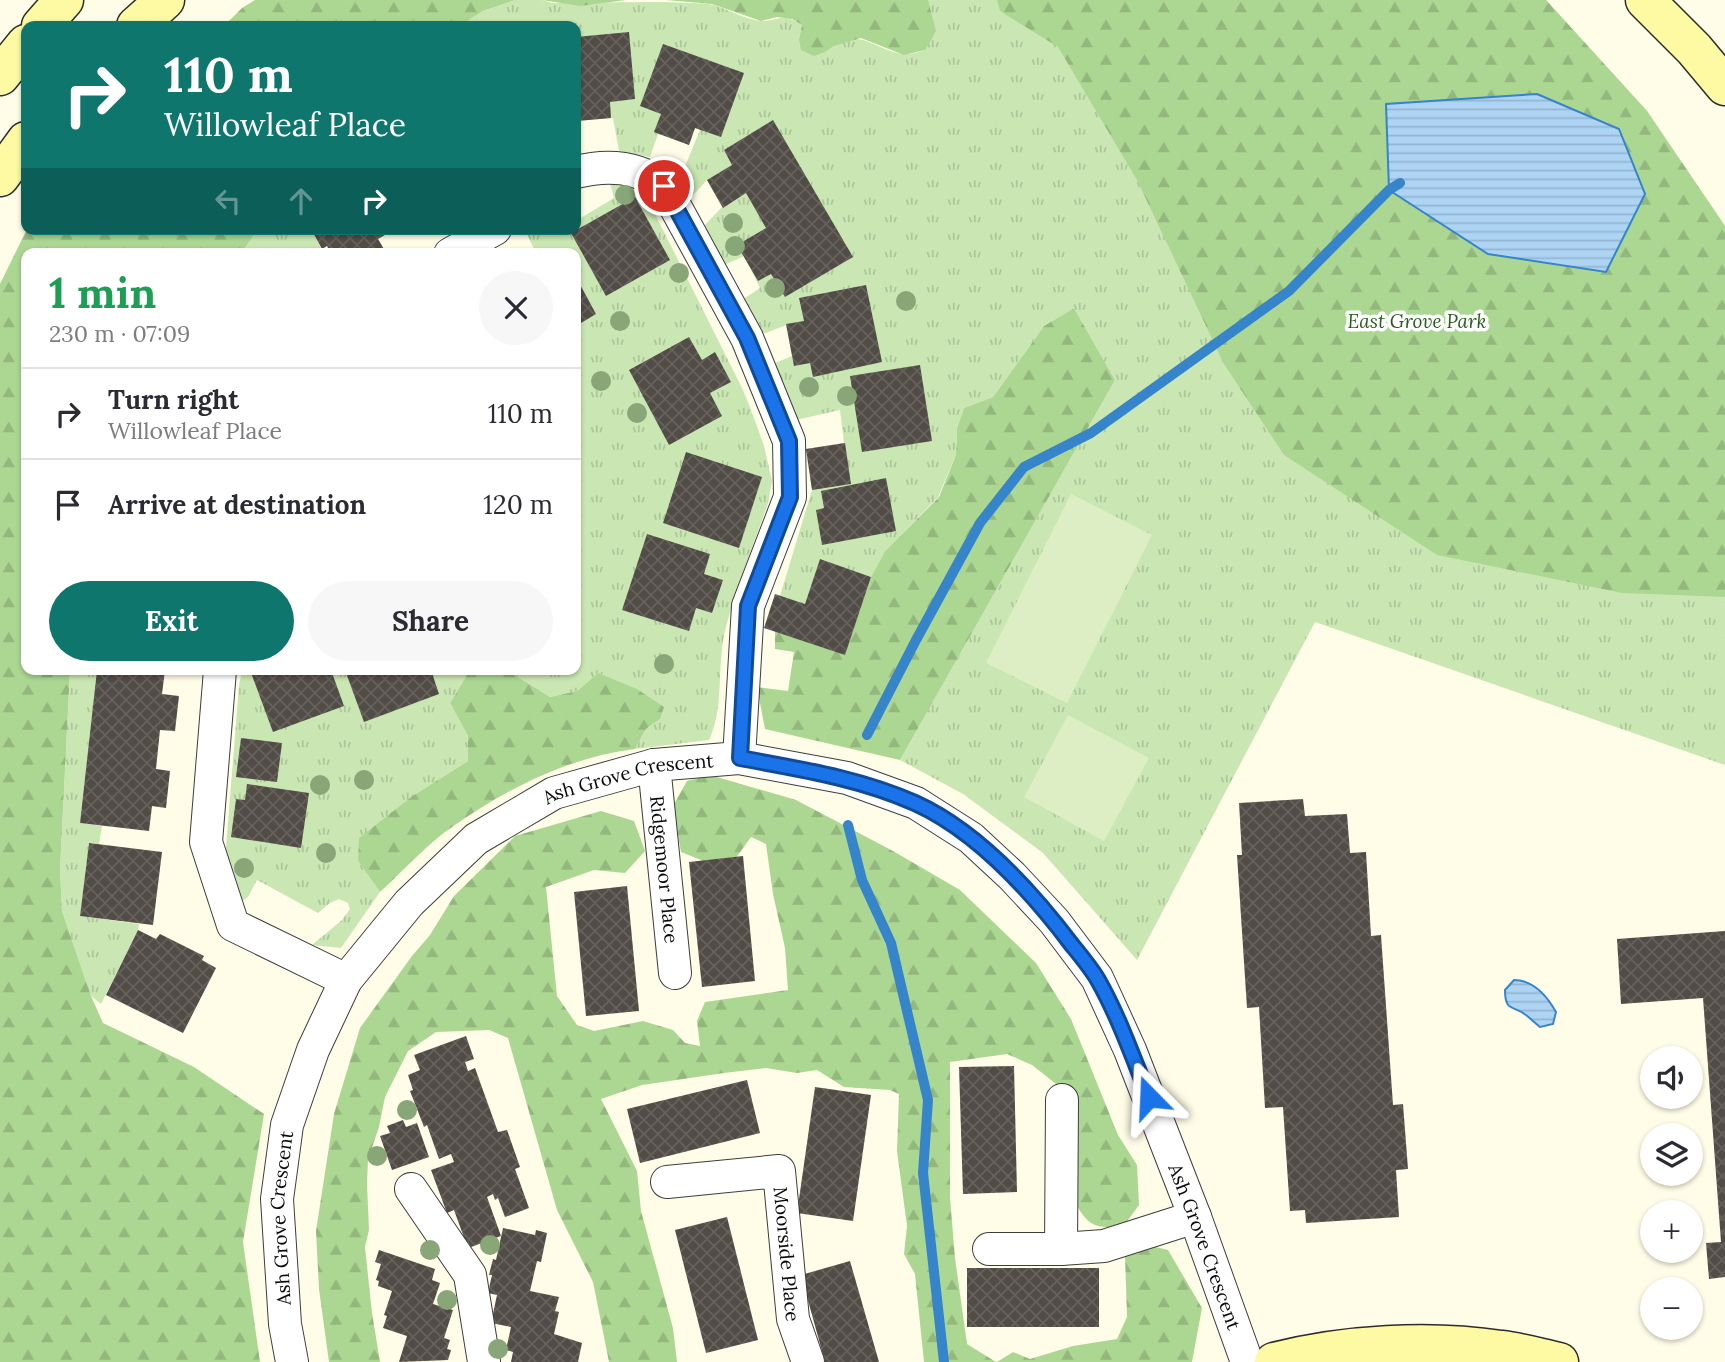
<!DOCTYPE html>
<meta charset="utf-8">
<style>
:root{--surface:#fff;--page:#f7f7f7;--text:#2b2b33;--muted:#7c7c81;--line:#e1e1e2;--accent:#0f766e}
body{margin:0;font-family:Lora,serif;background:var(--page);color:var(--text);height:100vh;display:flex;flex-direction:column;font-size:26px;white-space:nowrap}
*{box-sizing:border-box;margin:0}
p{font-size:23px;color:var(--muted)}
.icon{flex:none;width:38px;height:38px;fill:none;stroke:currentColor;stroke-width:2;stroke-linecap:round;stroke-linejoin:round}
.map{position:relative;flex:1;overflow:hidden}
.details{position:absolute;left:21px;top:248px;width:560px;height:427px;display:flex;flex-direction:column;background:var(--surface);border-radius:14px;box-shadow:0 2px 5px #0004}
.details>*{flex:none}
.hud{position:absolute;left:21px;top:21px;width:560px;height:214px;border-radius:14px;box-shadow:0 2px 5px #0004;background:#0f766e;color:#fff;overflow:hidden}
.buttons{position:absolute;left:1640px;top:1046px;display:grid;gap:14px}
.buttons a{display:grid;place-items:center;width:63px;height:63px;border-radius:50%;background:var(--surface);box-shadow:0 2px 5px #0004;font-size:35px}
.pin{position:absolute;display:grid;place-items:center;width:60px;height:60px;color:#fff;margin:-30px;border:4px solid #fff;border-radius:50%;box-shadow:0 2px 7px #0007}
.me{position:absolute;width:77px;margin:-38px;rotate:339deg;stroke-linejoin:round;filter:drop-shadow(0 0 5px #0008)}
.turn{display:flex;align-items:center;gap:24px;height:147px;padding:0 28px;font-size:32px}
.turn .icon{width:91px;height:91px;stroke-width:2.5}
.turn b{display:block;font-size:49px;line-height:60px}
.lanes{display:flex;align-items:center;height:66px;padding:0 28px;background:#0003;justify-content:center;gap:35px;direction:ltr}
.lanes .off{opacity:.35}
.round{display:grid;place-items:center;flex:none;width:74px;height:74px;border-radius:37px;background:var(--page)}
.headline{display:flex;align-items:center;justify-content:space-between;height:119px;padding:0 28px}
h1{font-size:42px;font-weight:700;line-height:52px;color:#1e9e55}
.action{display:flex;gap:14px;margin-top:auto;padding:14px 28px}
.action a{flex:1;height:80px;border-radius:42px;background:var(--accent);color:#fff;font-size:28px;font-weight:700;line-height:80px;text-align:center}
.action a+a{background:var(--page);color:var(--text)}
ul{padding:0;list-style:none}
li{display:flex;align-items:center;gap:21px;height:91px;padding:0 28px;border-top:2px solid var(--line)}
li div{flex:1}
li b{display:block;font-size:26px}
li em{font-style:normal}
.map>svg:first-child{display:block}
.grass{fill:url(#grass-tufts)}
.forest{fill:url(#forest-firs)}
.pitch{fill:#ddeec5}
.water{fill:url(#water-rules);stroke:#3684ca;stroke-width:2}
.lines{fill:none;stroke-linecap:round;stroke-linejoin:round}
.stream{stroke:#3684ca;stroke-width:10}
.building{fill:url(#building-cross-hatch)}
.street-casing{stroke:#3d3d3d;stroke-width:34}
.secondary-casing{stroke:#2c2c2c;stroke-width:41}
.street{stroke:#fff;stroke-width:32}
.secondary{stroke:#fdfaa3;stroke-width:38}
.tree{fill:#88a678}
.route-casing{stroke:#114b97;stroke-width:18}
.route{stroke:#1a73e8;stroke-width:12}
.labels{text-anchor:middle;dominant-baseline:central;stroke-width:7;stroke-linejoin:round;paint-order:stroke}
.park-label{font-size:19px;font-style:italic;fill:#265f1d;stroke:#fff}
.street-label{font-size:19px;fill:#0a0a0a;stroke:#fff}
</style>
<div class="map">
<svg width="1725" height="1362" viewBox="0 0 1725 1362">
<defs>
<pattern id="grass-tufts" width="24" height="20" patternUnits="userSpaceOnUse" patternTransform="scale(1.75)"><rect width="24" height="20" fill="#cae7b3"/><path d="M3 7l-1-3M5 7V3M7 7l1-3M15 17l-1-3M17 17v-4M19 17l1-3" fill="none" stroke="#acc599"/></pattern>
<pattern id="forest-firs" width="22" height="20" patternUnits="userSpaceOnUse" patternTransform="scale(1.75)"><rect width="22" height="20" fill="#acd793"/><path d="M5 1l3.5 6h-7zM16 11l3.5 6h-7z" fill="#93b77d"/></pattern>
<pattern id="water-rules" width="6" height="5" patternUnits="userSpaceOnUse" patternTransform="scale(1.75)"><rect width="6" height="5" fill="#aed4f4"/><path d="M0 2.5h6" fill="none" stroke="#94b5d0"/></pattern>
<pattern id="building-cross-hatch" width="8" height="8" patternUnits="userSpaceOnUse" patternTransform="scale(1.75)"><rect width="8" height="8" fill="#524c47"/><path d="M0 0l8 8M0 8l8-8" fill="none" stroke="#66615d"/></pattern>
</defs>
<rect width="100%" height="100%" fill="#fffce7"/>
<g class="grass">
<path d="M515 0H542L552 3C605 3 657 0 709 4 726 7 744 20 761 21 779 22 780 11 802 25L799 39 825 52C861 24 870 49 903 54 910 55 919 52 925 50L896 0H1546L1647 111 1725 226V765L1315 622 1137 960 1043 853 963 794 900 760 1115 380 1074 308 1044 326 993 397 964 408 957 428 956 455 938 497 885 551 871 577 820 560 805 604 780 596 812 490 806 449 844 443 840 410 796 420 768 366 792 356 786 325 766 333H757L742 304 745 298 760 288 744 256 722 266 703 227 722 207 707 180 694 194 688 195 679 181 700 130 695 128 689 145 658 134 650 157 619 151 613 118 577 121 576 123V26H459L483 11Z"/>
<path d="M610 183 635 187 647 198 743 390 753 415 764 446 772 481 768 503C754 544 737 585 726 627 716 663 725 707 709 740L635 749 646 729 660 719 598 673 577 691 550 697 507 670H576V254H527L534 249 526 232 529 229H576V214L579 219 614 198Z"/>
<path d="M258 229H311L324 254H241Z"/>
<path d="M70 670H97L80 823 102 826 99 844 89 843 80 916 139 924 138 930 101 1004 91 996 62 911 60 870Z"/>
<path d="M242 670H470L450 703 468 736V761L414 795 358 861 380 892 341 948 312 945 342 920 350 909 348 903 339 899 330 903 318 913 257 880 248 897 242 901 238 900 224 872 239 686Z"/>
</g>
<g class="forest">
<path d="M255 0H515L483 11 459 26H224L242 8Z"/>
<path d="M542 0H626L580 6Z"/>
<path d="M666 0H928L936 31 925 50 904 55 861 38 834 46 825 52 814 56 801 50 799 39 802 25 792 19 777 17 761 21 712 4Z"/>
<path d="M997 0H1546L1647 111 1725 226V597L1622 593 1437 555 1284 455 1224 364 1137 180 1058 47 1000 11Z"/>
<path d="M27 229H258L241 254H26V670H70L60 870 62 911 91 996 103 1023 194 1067 264 1114 243 1242 260 1362H0V284Z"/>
<path d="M1074 308 1115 380 900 760 765 729 757 687 788 691 794 652 775 649V631L845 654 871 577 885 551 939 497 956 455 957 428 964 408 993 397 1044 326Z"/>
<path d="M470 670H507L550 697 577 691 598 673 637 689 664 707 660 719 646 729 635 749C569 757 506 789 452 827 426 845 403 871 380 892L358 861 359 838 414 795 468 761V736L450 703Z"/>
<path d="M710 775 796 800 893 851 960 890 1036 963 1071 1019 1118 1135 1137 1165 1139 1205 1123 1227C1098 1228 1089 1228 1076 1204L1070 1095 1032 1065 1007 1054 950 1062V1198L955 1258 967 1344 996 1362H924L915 1274 904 1254 907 1226 897 1151 899 1094 890 1090 844 1087 817 1070 797 1073 766 1068 724 1073 642 1085 601 1099 637 1171 641 1211 673 1328 677 1362H609L593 1282 557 1210 508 1038 489 1030 436 1032 408 1051 385 1097 379 1127 368 1159 367 1184 369 1230 365 1247 372 1313 380 1362H329L319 1289 316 1231 334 1114 360 1028 412 956 430 935 454 896 515 836 601 811 634 821 645 851 625 873 594 870 546 887 557 996 577 1025 594 1031 643 1021 673 1030 685 1043 700 1046 697 1021 705 1002 788 990 785 948 773 894 766 844 751 837 733 862 711 864 681 852 673 806 687 781Z"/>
<path d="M1139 1243 1168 1250 1202 1308 1192 1362H997L1013 1352 1030 1359 1073 1346 1117 1339 1127 1317 1125 1255Z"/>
</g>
<g class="pitch">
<path d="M1071 494 1152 535 1067 703 986 663Z"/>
<path d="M1068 715 1149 758 1104 841 1024 797Z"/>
</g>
<g class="water">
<path d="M1537 94 1619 129 1645 194 1606 272 1488 254 1389 190 1386 104Z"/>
<path d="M1514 980C1533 980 1547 996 1556 1012L1553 1024 1540 1027C1535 1023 1531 1019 1526 1015 1513 1005 1505 1012 1505 990Z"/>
</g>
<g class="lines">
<g class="stream">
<path d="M867 735 916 640 980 523 1024 467 1091 433 1289 291 1389 190 1400 183"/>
<path d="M848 825 862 880 891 943 928 1100 923 1173 944 1362"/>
</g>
</g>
<g class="building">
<path d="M629 32 635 99 610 102 611 118 577 121 576 37Z"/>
<path d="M663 44 744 73 721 137 695 128 689 145 654 132 661 114 640 106Z"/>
<path d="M773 120 853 257 785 297 771 274 758 281 737 245 766 228 746 193 723 208 707 180 732 165 724 150Z"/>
<path d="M635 197 670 260 606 296 571 233Z"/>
<path d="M311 229H395L378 239 387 254H331L327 246 322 249Z"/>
<path d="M576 277 596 314 576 326Z"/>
<path d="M866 285 882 362 813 377 810 363 794 366 786 324 804 321 799 298Z"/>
<path d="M689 337 702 360 715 352 731 382 710 393 722 416 669 445 629 370Z"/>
<path d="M920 365 932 441 862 452 850 376Z"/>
<path d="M845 443 851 484 812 490 806 449Z"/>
<path d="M686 452 762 477 739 548 663 523Z"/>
<path d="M886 478 896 531 822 545 816 510 824 508 821 491Z"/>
<path d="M647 534 710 554 704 574 723 580 712 613 696 608 689 631 622 610Z"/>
<path d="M820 559 871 577 845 655 764 628 775 594 805 604Z"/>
<path d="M97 670H165L162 694 179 696 175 731 160 730 156 769 170 771 166 808 152 806 149 831 80 823Z"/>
<path d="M250 670H331L344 706 273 732Z"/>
<path d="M345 670H431L439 694 364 722Z"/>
<path d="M241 738 282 743 277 782 236 777Z"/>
<path d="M247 784 309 793 301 848 231 837 236 799 245 800Z"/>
<path d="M1303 799 1305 816 1347 814 1350 853 1366 852 1371 936 1381 935 1393 1105 1403 1104 1408 1169 1396 1170 1399 1217 1306 1223 1305 1210 1290 1211 1283 1107 1265 1108 1259 1007 1247 1008 1237 855H1242L1239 803Z"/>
<path d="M89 843 162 852 153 925 80 916Z"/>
<path d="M743 856 755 981 702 987 689 862Z"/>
<path d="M627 886 639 1011 586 1016 574 892Z"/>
<path d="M138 930 156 939 160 934 204 956 202 960 216 968 183 1033 106 995Z"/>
<path d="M1725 931V1277L1709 1279 1706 1243 1721 1242 1703 998 1621 1004 1617 939Z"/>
<path d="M466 1036 474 1059 465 1062 468 1071 475 1068 498 1132 507 1130 520 1167 515 1169 529 1208 505 1217 498 1198 495 1200 493 1194 487 1197 501 1236 471 1247 468 1242 466 1243 454 1210 447 1213 431 1170 454 1162 451 1154 439 1159 427 1125 424 1127 410 1091 413 1090 408 1075 420 1070 414 1055Z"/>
<path d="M1014 1066 1017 1192 963 1194 959 1067Z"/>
<path d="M747 1080 760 1133 640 1163 627 1109Z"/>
<path d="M815 1087 871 1095 853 1221 797 1213Z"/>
<path d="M403 1120 406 1127 417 1123 429 1157 392 1170 380 1136 390 1133 387 1126Z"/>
<path d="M727 1217 758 1340 706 1353 675 1230Z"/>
<path d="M503 1228 535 1235 536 1230 547 1233 541 1262 537 1261 530 1291 559 1297 555 1311 559 1312 554 1334 582 1343 578 1362H511L513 1352 506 1350 511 1327 491 1323 497 1295 488 1293 492 1275H489L493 1259 496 1260Z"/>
<path d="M379 1250 435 1269 432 1280 440 1283 433 1304 453 1310 444 1338 450 1340 447 1349 451 1350 448 1360 399 1362 407 1336 383 1328 387 1316 384 1315 392 1291 378 1286 379 1281 376 1280 381 1264 375 1262Z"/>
<path d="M850 1261 879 1362H825L801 1275Z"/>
<rect x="967" y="1268" width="132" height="59"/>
</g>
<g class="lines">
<g class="street-casing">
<g id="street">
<path d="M576 172C608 164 637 166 664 186L747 338 789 441 790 497 748 606 739 758"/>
<path d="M450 254 495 229"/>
<path d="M220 670 206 842 233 925 346 980"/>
<path id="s1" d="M654 765 675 973"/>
<path d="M1062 1100 1061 1249 1104 1246 1195 1217"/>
<path id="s2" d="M667 1182 779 1171 793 1319 808 1362"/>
<path d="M411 1189 470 1275 484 1362"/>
<path d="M989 1249H1061"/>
<path id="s3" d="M292 1362 285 1324 277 1199 287 1125 313 1050 346 980 409 903 476 839 554 793 654 765 739 758 847 778 916 803 971 838 1012 876 1054 921 1097 978 1130 1050 1195 1217 1247 1362"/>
</g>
</g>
<g class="secondary-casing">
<g id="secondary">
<path d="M1645 0 1694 49 1725 86"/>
<path d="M41 26 64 0"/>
<path d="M136 26 165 0"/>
<path d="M0 76 26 44"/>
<path d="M0 177 26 141"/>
<path d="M1274 1362C1343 1344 1430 1339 1501 1350 1520 1352 1540 1358 1559 1362"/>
</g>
</g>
<use href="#street" class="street"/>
<use href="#secondary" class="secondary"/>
</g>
<g class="tree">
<circle cx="625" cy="195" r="10"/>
<circle cx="733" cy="223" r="10"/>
<circle cx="735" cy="246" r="10"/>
<circle cx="679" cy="273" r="10"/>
<circle cx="775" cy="288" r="10"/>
<circle cx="906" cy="301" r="10"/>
<circle cx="620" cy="321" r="10"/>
<circle cx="601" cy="381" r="10"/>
<circle cx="809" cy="387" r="10"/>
<circle cx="847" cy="396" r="10"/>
<circle cx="637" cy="413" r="10"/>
<circle cx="664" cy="664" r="10"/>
<circle cx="364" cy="780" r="10"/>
<circle cx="320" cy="785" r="10"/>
<circle cx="326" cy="853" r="10"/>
<circle cx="244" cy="868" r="10"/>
<circle cx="407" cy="1110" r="10"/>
<circle cx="377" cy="1156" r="10"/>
<circle cx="490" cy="1245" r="10"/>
<circle cx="430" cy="1250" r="10"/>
<circle cx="447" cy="1300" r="10"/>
<circle cx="498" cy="1349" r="10"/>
</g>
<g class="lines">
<g class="route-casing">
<path id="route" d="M664 186 747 338 789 441 790 497 748 606 740 758C799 769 859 778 915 803 977 831 1032 892 1072 945 1081 956 1091 968 1098 980 1119 1017 1133 1058 1149 1097"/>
</g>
<use href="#route" class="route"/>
</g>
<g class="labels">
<g class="park-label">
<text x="1417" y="321">East Grove Park</text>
</g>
<g class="street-label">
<text stroke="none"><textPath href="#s3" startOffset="754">Ash Grove Crescent</textPath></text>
<text stroke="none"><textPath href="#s1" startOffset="105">Ridgemoor Place</textPath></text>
<text stroke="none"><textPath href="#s3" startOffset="145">Ash Grove Crescent</textPath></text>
<text stroke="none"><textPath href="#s3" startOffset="1594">Ash Grove Crescent</textPath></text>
<text stroke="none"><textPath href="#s2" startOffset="196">Moorside Place</textPath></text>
</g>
</g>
</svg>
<div class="buttons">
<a><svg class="icon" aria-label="sound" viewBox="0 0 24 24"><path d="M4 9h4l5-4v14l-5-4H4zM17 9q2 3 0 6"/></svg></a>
<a><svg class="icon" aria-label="layers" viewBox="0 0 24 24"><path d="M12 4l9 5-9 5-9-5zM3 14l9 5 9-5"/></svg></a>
<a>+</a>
<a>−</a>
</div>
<div class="pin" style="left:664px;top:186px;background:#d93025"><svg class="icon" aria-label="arrive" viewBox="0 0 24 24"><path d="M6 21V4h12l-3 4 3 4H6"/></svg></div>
<svg class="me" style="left:1149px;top:1097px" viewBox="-20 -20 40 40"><path d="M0-17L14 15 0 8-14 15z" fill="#1a73e8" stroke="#fff" stroke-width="4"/></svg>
<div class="hud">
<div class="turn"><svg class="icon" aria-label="right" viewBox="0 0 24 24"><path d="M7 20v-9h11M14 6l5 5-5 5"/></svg><div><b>110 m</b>Willowleaf Place</div></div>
<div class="lanes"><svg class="icon off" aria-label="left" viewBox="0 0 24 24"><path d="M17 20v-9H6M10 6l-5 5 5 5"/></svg><svg class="icon off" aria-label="ahead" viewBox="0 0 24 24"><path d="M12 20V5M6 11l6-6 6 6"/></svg><svg class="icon" aria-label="right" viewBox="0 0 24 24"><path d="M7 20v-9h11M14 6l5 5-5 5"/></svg></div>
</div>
<section class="details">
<div class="headline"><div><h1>1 min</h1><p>230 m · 07:09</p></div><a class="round"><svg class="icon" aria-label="close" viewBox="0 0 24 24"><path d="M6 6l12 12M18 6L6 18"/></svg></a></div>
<ul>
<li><svg class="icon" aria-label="right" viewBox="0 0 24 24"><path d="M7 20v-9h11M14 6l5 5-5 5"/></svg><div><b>Turn right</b><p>Willowleaf Place</p></div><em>110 m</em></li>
<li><svg class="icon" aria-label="arrive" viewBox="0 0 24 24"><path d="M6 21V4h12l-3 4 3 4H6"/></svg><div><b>Arrive at destination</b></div><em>120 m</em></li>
</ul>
<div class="action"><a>Exit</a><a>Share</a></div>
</section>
</div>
